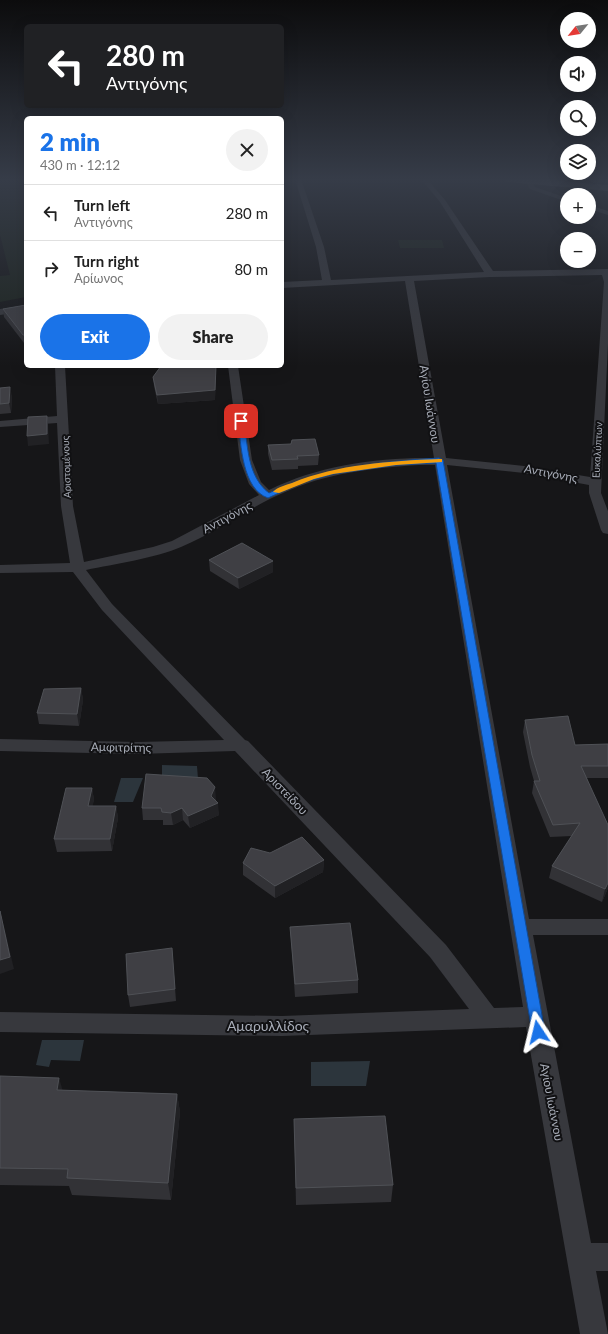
<!DOCTYPE html>
<meta charset="utf-8">
<style>
:root{--surface:#fff;--page:#f2f2f2;--text:#222;--muted:#767676;--line:#e0e0e0;--accent:#1a73e8}
body{margin:0;font-family:Lato,sans-serif;background:var(--page);color:var(--text);height:100vh;display:flex;flex-direction:column;font-size:15px;white-space:nowrap}
*{box-sizing:border-box;margin:0}
p{font-size:13px;color:var(--muted)}
.icon{flex:none;width:22px;height:22px;fill:none;stroke:currentColor;stroke-width:2;stroke-linecap:round;stroke-linejoin:round}
.map{position:relative;flex:1;overflow:hidden}
.drawer{position:absolute;left:24px;top:116px;width:260px;height:252px;display:flex;flex-direction:column;background:var(--surface);border-radius:6px;box-shadow:0 4px 16px #0002}
.drawer>*{flex:none}
.guide{position:absolute;left:24px;top:24px;width:260px;height:84px;border-radius:6px;box-shadow:0 4px 16px #0002;background:#202124;color:#fff;overflow:hidden}
.needle{width:26px;rotate:240deg}
.buttons{position:absolute;left:560px;top:12px;display:grid;gap:8px}
.buttons a{display:grid;place-items:center;width:36px;height:36px;border-radius:50%;background:var(--surface);box-shadow:0 4px 16px #0002;font-size:20px}
.pin{position:absolute;display:grid;place-items:center;width:34px;height:34px;color:#fff;margin:-17px;border-radius:8px;box-shadow:0 2px 6px #0006}
.me{position:absolute;width:44px;margin:-22px;rotate:350deg;stroke-linejoin:round;filter:drop-shadow(0 0 3px #0008)}
.turn{display:flex;align-items:center;gap:14px;height:84px;padding:0 16px;font-size:18px}
.turn .icon{width:52px;height:52px;stroke-width:2.5}
.turn b{display:block;font-size:28px;line-height:34px}
.round{display:grid;place-items:center;flex:none;width:42px;height:42px;border-radius:21px;background:var(--page)}
.headline{display:flex;align-items:center;justify-content:space-between;height:68px;padding:0 16px}
h1{font-size:24px;font-weight:800;line-height:30px;color:var(--accent)}
.button{display:flex;gap:8px;margin-top:auto;padding:8px 16px}
.button a{flex:1;height:46px;border-radius:24px;background:var(--accent);color:#fff;font-size:16px;font-weight:800;line-height:46px;text-align:center}
.button a+a{background:var(--page);color:var(--text)}
ul{padding:0;list-style:none}
li{display:flex;align-items:center;gap:12px;height:56px;padding:0 16px;border-top:1px solid var(--line)}
li div{flex:1}
li b{display:block;font-size:15px}
li em{font-style:normal}
.map>svg:first-child{display:block}
.green{fill:#1c231d}
.water{fill:#2c353c}
.lines{fill:none;stroke-linecap:round;stroke-linejoin:round}
.street{fill:#37383d;fill-rule:evenodd}
.primary{fill:#53555c;fill-rule:evenodd}
.wall{fill:#323236}
.shaded-wall{fill:#212124}
.building{fill:#3f3f44;stroke:#4f5156}
.route{fill:#1a73e8;stroke:#114b97}
.slow{fill:#f59e0b}
.labels{text-anchor:middle;dominant-baseline:central;stroke-width:4;stroke-linejoin:round;paint-order:stroke}
.far-street-label{font-size:10px;fill:#a8adb8;stroke:#111113}
.street-label{font-size:12px;fill:#a8adb8;stroke:#111113}
.near-street-label{font-size:14px;fill:#a8adb8;stroke:#111113}
</style>
<div class="map">
<svg width="608" height="1334" viewBox="0 0 608 1334">
<rect width="100%" height="100%" fill="#161618"/>
<g class="green">
<path d="M26 179V297L0 302V276L10 275 0 235V180Z"/>
<path d="M398 240H442L444 248H400Z"/>
</g>
<g class="water">
<path d="M162 765 197 766 198 779 162 778Z"/>
<path d="M121 778H143L133 802H114Z"/>
<path d="M42 1040H84L80 1061 51 1060 49 1067 36 1065Z"/>
<path d="M370 1061 366 1086H311V1062Z"/>
</g>
<g class="lines">
<g class="street">
<path d="M295 179H301L324 247 331 280 484 272 440 202 421 179H427L445 200 493 271 608 269V344L601 493 608 511V534L603 533 601 530 589 493V485L524 473 447 465 529 919H608V935H533L591 1243H608V1271H596L608 1334H580L526 1027 282 1036 0 1032V1012L282 1016 469 1009 430 957 235 751 137 754 0 751V739L137 742 224 740 102 610 73 572 0 573V565L70 563 61 506 57 423 0 427V421L57 416 55 366H65L73 506 84 562 153 547 172 541 259 495 249 484 240 460 228 366H238L252 460 261 482 269 490C319 465 379 457 434 458L405 281 282 288V282L322 280 316 247ZM602 275 604 282 590 477 524 466 446 458 414 281 490 277ZM419 465H435L523 1007 494 1008 446 945 248 741 245 740 112 604 86 570C115 564 155 558 181 547 217 532 248 508 283 493 326 473 372 468 419 465Z"/>
<path d="M529 179 531 180 535 187 567 198V202L530 189 526 181Z"/>
<path d="M589 205 608 211V215L589 209Z"/>
<path d="M26 305V311L0 315V309Z"/>
</g>
<path class="primary" d="M503 179H536L608 185V191L508 182Z"/>
</g>
<g class="wall">
<path d="M26 305V343H24L4 317 3 309Z"/>
<path d="M161 366H216L215 400 158 404 154 386 153 377Z"/>
<path d="M0 388 12 396 11 413 0 414Z"/>
<path d="M268 445 319 455 318 465 298 466V469L272 470 268 454Z"/>
<path d="M209 560 273 561V572L239 589 210 571Z"/>
<path d="M81 688 83 700 79 726 39 724 37 713Z"/>
<path d="M525 720 575 745 608 744V778H587L608 888 602 902 549 878 552 866 572 836 550 837 532 793 534 781 530 767 523 732Z"/>
<path d="M92 788 94 800 92 806H116L118 818 112 851 57 852 54 839Z"/>
<path d="M216 799V800L219 815 190 828 183 820 173 825H163V820H143L142 808Z"/>
<path d="M270 853 324 860 323 872 275 898 243 875V863Z"/>
<path d="M290 927 358 980V993L295 997 291 939Z"/>
<path d="M172 948 176 1001 130 1007 128 995Z"/>
<path d="M0 1076 62 1090 177 1094 180 1112 171 1200 72 1195 69 1186 0 1185Z"/>
<path d="M294 1119 393 1185 391 1202 296 1205Z"/>
</g>
<g class="shaded-wall">
<path d="M216 366 215 400 158 404 157 395Z"/>
<path d="M10 387 12 396 11 413 9 403Z"/>
<path d="M47 416 48 425 49 444 28 446 27 436Z"/>
<path d="M273 561V572L239 589 238 578Z"/>
<path d="M81 688 83 700 79 726 77 714Z"/>
<path d="M215 787 216 799 213 805 218 803 219 815 190 828 188 816Z"/>
<path d="M92 788 94 800 90 818 88 806Z"/>
<path d="M116 806 118 818 112 851 110 839Z"/>
<path d="M182 808 183 820 173 825 171 813Z"/>
<path d="M324 860 323 872 275 898V886Z"/>
<path d="M608 883V888L602 902 605 889Z"/>
<path d="M0 910 14 969 0 974Z"/>
<path d="M59 1078 64 1095 57 1090Z"/>
<path d="M177 1094 180 1112 171 1200 168 1183Z"/>
</g>
<g class="building">
<path d="M26 305V335H23L3 309Z"/>
<path d="M161 366H216L215 390 157 395 153 377Z"/>
<path d="M10 387 9 403 0 404V388Z"/>
<path d="M47 416V434L27 436 28 417Z"/>
<path d="M315 439 319 455 297 456 298 459 272 460 268 445 291 444 292 440Z"/>
<path d="M242 543 273 561 238 578 209 560Z"/>
<path d="M81 688 77 714 37 713 44 689Z"/>
<path d="M568 716 575 745 608 744V766H581L608 825V883L605 889 552 866 580 823 553 825 534 781H540L532 755 525 720Z"/>
<path d="M146 774 207 778 215 787 211 796 218 803 188 816 182 808 171 813 162 812 161 808H142Z"/>
<path d="M66 788H92L88 806H116L110 839H54Z"/>
<path d="M302 837 324 860 275 886 243 863 251 848 270 853Z"/>
<path d="M0 911 10 957 0 960Z"/>
<path d="M350 923 358 980 295 984 290 927Z"/>
<path d="M172 948 175 989 128 995 126 954Z"/>
<path d="M0 1076 59 1078 57 1090 177 1094 168 1183 67 1178 68 1169 0 1168Z"/>
<path d="M385 1116 393 1185 296 1188 294 1119Z"/>
</g>
<linearGradient id="sky" x2="0" y2="1"><stop stop-color="#0c0c0d"/><stop offset="0.49" stop-color="#363c48"/><stop offset="1" stop-color="#363c48" stop-opacity="0"/></linearGradient>
<rect width="608" height="366" fill="url(#sky)"/>
<path class="route" d="M241 419 244 421C248 446 247 476 269 493 325 467 378 462 439 458L443 460 545 1032 543 1036 538 1038 534 1036 532 1032 436 463 396 465 333 474 301 483 268 498C242 489 241 444 238 421Z"/>
<path class="slow" d="M439 459H442V462L396 465 333 474 314 479 279 493 273 492C277 487 286 485 292 483 338 464 390 461 439 459Z"/>
<g class="labels">
<g class="far-street-label">
<text transform="translate(597 450) rotate(-87)">Ευκαλύπτων</text>
<text transform="translate(66 467) rotate(-92)">Αριστομένους</text>
</g>
<g class="street-label">
<text transform="translate(430 404) rotate(81)">Αγίου Ιωάννου</text>
<text transform="translate(551 473) rotate(11)">Αντιγόνης</text>
<text transform="translate(227 517) rotate(-28)">Αντιγόνης</text>
<text transform="translate(121 747) rotate(1)">Αμφιτρίτης</text>
<text transform="translate(285 791) rotate(46)">Αριστείδου</text>
<text transform="translate(552 1102) rotate(79)">Αγίου Ιωάννου</text>
</g>
<g class="near-street-label">
<text x="268" y="1025">Αμαρυλλίδος</text>
</g>
</g>
</svg>
<div class="buttons">
<a><svg class="needle" viewBox="-14 -14 28 28"><path d="M0-13l5 13h-10z" fill="#e53935"/><path d="M0 13l5-13h-10z" fill="#767676"/></svg></a>
<a><svg class="icon" aria-label="sound" viewBox="0 0 24 24"><path d="M4 9h4l5-4v14l-5-4H4zM17 9q2 3 0 6"/></svg></a>
<a><svg class="icon" aria-label="search" viewBox="0 0 24 24"><circle cx="10" cy="10" r="6"/><path d="M15 15l6 6"/></svg></a>
<a><svg class="icon" aria-label="layers" viewBox="0 0 24 24"><path d="M12 4l9 5-9 5-9-5zM3 14l9 5 9-5"/></svg></a>
<a>+</a>
<a>−</a>
</div>
<div class="pin" style="left:241px;top:421px;background:#d93025"><svg class="icon" aria-label="arrive" viewBox="0 0 24 24"><path d="M6 21V4h12l-3 4 3 4H6"/></svg></div>
<svg class="me" style="left:538px;top:1032px" viewBox="-20 -20 40 40"><path d="M0-17L14 15 0 8-14 15z" fill="#1a73e8" stroke="#fff" stroke-width="4"/></svg>
<div class="guide">
<div class="turn"><svg class="icon" aria-label="left" viewBox="0 0 24 24"><path d="M17 20v-9H6M10 6l-5 5 5 5"/></svg><div><b>280 m</b>Αντιγόνης</div></div>
</div>
<section class="drawer">
<div class="headline"><div><h1>2 min</h1><p>430 m · 12:12</p></div><a class="round"><svg class="icon" aria-label="close" viewBox="0 0 24 24"><path d="M6 6l12 12M18 6L6 18"/></svg></a></div>
<ul>
<li><svg class="icon" aria-label="left" viewBox="0 0 24 24"><path d="M17 20v-9H6M10 6l-5 5 5 5"/></svg><div><b>Turn left</b><p>Αντιγόνης</p></div><em>280 m</em></li>
<li><svg class="icon" aria-label="right" viewBox="0 0 24 24"><path d="M7 20v-9h11M14 6l5 5-5 5"/></svg><div><b>Turn right</b><p>Αρίωνος</p></div><em>80 m</em></li>
</ul>
<div class="button"><a>Exit</a><a>Share</a></div>
</section>
</div>
